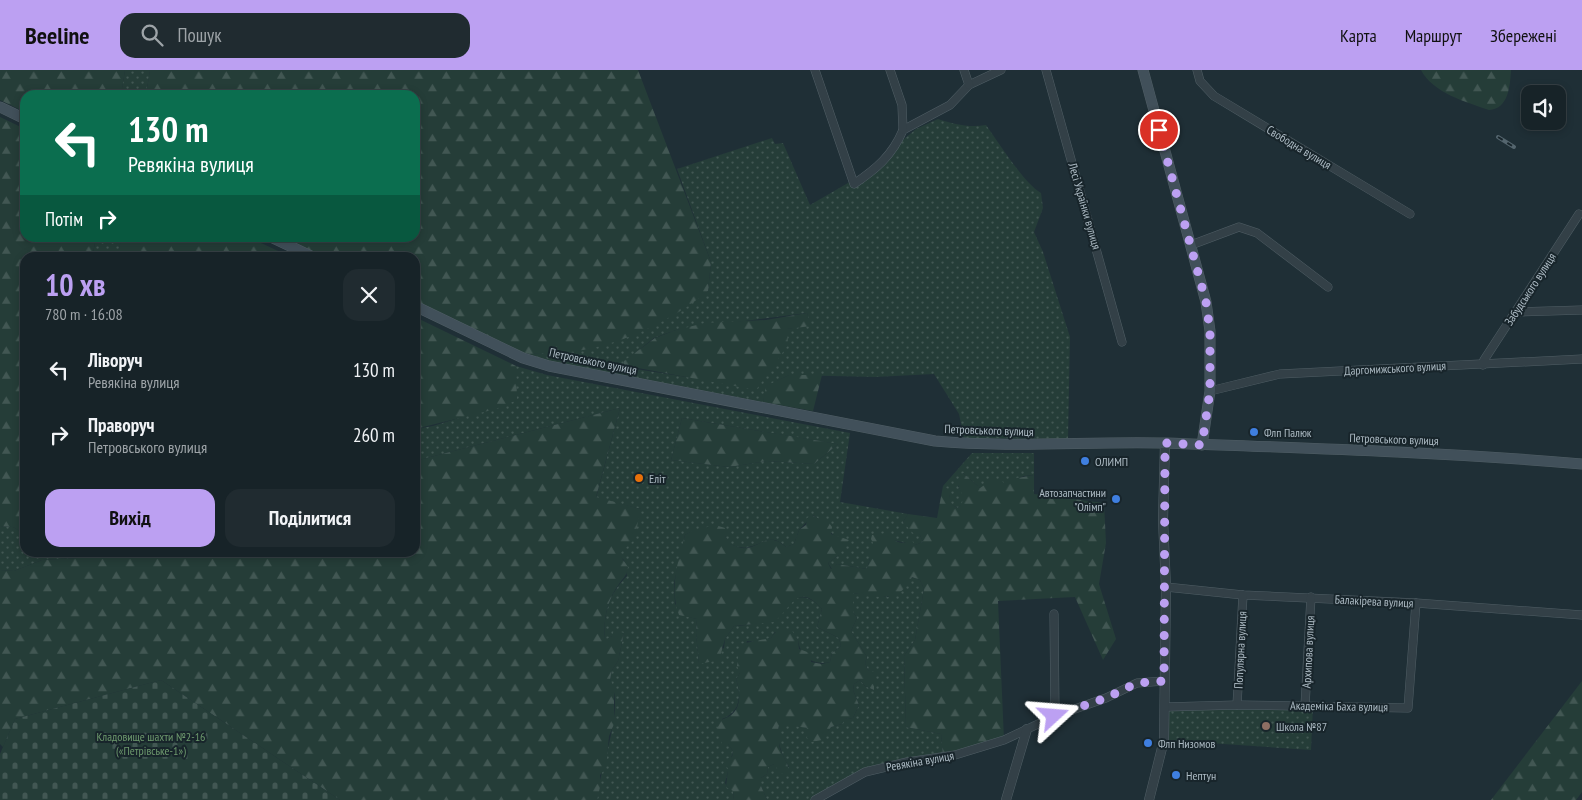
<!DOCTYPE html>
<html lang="uk">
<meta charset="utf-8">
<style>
:root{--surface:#172328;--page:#202b30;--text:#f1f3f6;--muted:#9ea4a8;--line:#364045;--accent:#bca0f2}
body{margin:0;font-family:"PT Sans Narrow",sans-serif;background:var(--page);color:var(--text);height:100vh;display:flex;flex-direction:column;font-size:19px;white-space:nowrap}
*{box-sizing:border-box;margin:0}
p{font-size:16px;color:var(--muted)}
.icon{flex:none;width:28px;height:28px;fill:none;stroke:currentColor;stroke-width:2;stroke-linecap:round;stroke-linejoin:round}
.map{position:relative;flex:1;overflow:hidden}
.side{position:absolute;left:20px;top:182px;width:400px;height:305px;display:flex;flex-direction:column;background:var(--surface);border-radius:15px;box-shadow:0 2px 8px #0003,0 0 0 1px var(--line)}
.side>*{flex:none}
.hud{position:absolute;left:20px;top:20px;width:400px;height:152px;border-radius:15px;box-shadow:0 2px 8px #0003,0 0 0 1px var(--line);background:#0b6e4f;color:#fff;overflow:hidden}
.tools{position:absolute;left:1521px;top:15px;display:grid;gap:10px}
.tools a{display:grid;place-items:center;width:45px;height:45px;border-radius:10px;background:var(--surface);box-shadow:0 2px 8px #0003,0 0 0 1px var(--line);font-size:25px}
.pin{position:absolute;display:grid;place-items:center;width:42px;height:42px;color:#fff;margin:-21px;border:2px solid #fff;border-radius:50%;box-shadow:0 1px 5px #0007}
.me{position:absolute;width:55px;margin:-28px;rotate:71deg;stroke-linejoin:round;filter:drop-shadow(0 0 4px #0008)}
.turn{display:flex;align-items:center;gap:18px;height:105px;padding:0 25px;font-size:22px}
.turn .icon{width:65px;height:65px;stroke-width:2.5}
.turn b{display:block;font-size:35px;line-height:42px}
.then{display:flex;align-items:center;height:48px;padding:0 25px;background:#0003;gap:10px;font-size:19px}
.round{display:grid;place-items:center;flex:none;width:52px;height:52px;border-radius:15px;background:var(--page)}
.head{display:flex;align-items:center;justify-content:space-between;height:85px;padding:0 25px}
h1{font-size:30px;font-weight:600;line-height:38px;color:var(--accent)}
.cta{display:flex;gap:10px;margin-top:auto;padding:10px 25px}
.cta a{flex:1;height:58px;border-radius:15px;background:var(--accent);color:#111;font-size:20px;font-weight:600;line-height:58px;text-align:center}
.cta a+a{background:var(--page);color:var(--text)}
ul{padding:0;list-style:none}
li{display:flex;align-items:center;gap:15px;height:65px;padding:0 25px}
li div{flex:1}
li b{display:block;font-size:19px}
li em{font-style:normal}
header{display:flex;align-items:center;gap:30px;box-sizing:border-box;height:70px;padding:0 25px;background:var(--accent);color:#111}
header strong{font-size:24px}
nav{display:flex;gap:28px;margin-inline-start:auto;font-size:18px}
.search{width:350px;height:45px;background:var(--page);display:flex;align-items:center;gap:12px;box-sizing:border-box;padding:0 18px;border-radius:15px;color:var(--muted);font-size:19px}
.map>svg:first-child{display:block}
.grass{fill:url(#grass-dots);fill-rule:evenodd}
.forest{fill:url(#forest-firs)}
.cemetery{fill:url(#cemetery-stones)}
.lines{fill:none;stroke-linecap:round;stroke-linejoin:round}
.minor-casing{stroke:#505e65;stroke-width:9}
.tertiary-casing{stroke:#505e65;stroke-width:10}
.secondary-casing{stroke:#505e65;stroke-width:11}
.minor{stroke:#334047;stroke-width:8}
.tertiary{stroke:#334047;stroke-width:9}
.secondary{stroke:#41505a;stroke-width:10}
.rail-casing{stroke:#54656e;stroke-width:4}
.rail{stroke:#18252b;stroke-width:2;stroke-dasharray:5.5;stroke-linecap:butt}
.route{stroke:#bca0f2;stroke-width:9;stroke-dasharray:0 16.2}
.shop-dot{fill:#3f7fe0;stroke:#18252b;stroke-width:2}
.food-dot{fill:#e8710a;stroke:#18252b;stroke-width:2}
.education-dot{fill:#8d6e63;stroke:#18252b;stroke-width:2}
.labels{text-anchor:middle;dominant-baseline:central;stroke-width:4;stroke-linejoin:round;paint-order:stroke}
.street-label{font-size:12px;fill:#adbbc4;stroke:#18252b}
.poi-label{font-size:12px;fill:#adbbc4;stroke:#18252b;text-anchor:start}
.park-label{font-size:12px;fill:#6d996d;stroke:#18252b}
</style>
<header>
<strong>Beeline</strong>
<div class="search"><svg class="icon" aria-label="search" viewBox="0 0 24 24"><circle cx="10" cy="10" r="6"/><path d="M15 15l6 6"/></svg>Пошук</div>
<nav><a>Карта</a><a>Маршрут</a><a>Збережені</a></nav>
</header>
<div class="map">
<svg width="1582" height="730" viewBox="0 0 1582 730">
<defs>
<pattern id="grass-dots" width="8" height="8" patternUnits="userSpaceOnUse" patternTransform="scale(1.25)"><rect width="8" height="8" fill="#253d38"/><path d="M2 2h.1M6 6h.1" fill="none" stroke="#425753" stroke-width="1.8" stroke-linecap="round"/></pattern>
<pattern id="forest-firs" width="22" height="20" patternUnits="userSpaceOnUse" patternTransform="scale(1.25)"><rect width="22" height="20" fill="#253d38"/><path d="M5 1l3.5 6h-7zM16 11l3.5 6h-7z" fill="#425753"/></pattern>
<pattern id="cemetery-stones" width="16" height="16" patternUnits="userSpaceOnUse" patternTransform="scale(1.25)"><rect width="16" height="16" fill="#253d38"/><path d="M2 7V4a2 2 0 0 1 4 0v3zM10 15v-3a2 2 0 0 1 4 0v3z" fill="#425753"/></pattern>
</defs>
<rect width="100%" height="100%" fill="#1f2f36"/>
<g class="grass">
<path d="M125 0H150L146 25H121Z"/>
<path d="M938 49C954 54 969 58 986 55 999 73 1023 112 1041 123L1043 138 1034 162 1043 182 1070 267 1068 369 964 368 959 344 934 304 875 307 789 305 767 316 763 332 550 291 529 284 582 280 677 242 708 221 711 192 677 99 772 68 775 74 783 73 810 135 860 106 916 59ZM807 243 810 255 787 259 693 308 623 297 625 291 654 268 676 260Z"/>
<path d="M96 168H121L118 187 92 188Z"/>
<path d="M516 296 547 305 850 363 840 432 908 444 903 452 920 465 923 472 915 475 893 470 874 473 867 499 837 494 832 499 828 493 839 485 838 468C828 462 823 451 813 445L799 460 794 474 786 477C770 463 766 473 749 477 742 479 736 476 729 474L725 466 709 457C701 462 693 459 685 465L674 513 675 534 689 547 697 549 696 563 699 593 724 578 725 569 734 556C742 556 750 554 758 553 782 548 795 508 822 539L817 557 839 568 841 576 832 583 830 592C814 596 800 587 798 570L775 562 771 568 757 572 747 571 740 603 736 609C742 626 740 642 722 649L728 674 733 681 725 713 727 717 733 720 734 730H597C599 697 626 639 610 610L612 600 618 591 624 563 612 566 605 571C603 545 608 525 627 506L624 490 618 485 641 439 596 428 620 338 415 391V359L433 356 516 330ZM682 348 837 374H838L814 394 767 391 729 397 671 390Z"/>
<path d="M972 383H1034V405L1024 406 1005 414 980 418 963 403 958 416 964 426V432L958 438 952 435 949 431 950 425 943 416Z"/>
<path d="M0 456 13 457 25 464V482L79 483 77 488 42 490 14 501 0 500Z"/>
<path d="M912 507 920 510 924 519 915 570 904 586 906 657 941 664 943 687 865 702 813 730H767L761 716V708L767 704 768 697 774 694 789 697C782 686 774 665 780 653L809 658 821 670 831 657 842 654 844 649 853 648 859 635 853 620 854 614 860 610 865 616 874 620V603L868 600 865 593 867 587 851 561 857 548 853 542V523L888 527Z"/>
<path d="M1313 636 1311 680 1164 670 1165 637Z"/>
</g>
<g class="forest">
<path d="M0 0H125L121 25H25V42L0 30Z"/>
<path d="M150 0H638L711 192 708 221C674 249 627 272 583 280 565 283 546 283 529 284L522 282 415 231V188L325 187 284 168H415V25H146Z"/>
<path d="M1421 0H1511C1510 15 1509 39 1489 40 1466 32 1433 23 1421 0Z"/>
<path d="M0 47 25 59V168H96L92 187 25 188V464L13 457 0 456Z"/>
<path d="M121 168H250L291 187H118Z"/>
<path d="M807 243 811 256 787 259 788 275 756 320 638 298H623L624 291 655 268 676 260 705 253 766 250Z"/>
<path d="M415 247 516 296 517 330 496 339 415 359Z"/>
<path d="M789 305H822L813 341 763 332 766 316Z"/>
<path d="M620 338 596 427 641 439 634 470 619 484 628 497C627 505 624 507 619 514 607 531 603 549 605 570L612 566 614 560 624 563 618 591 612 600 610 610 614 617V654L609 666 606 698 600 705V717L597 730H340L161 610 15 649 3 677 0 674V500L14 501 42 490 77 488 79 482H415V391Z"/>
<path d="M682 348 838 374 814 394 767 391 729 397 671 390Z"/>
<path d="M963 403 980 418 992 410 1000 409 1005 414 1010 408C1019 409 1025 406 1034 405V424L1104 433 1106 473 1099 514 1116 569 1103 590 1075 527 998 531 1004 670 943 687 941 664 906 657 904 586 915 570 924 519 920 510 912 507C899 534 878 527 853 523V542L857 548 851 561 867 587 865 593 868 600 874 602V620L865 616 860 610 854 614 853 620 859 635 853 648 845 649 842 654 831 657 822 670 811 672 807 668 808 658 780 654 778 658C781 665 778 672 780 679 783 687 789 694 789 703L786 705 780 703 774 694 768 697 767 704 761 708V716L767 730H734L733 721 726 717 728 698 722 695 726 689 732 687 733 681 728 674H722L717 654C722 648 726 649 731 645 742 637 740 620 736 609L740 603 737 596 740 574 771 568C776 560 781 557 791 559L798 570 799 579 810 583 811 592 822 594 830 592 832 583 841 576 839 568 817 557 822 539C797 511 792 538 774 552L734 556 725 569 719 590 699 594 696 563 697 549 679 545C669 519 678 491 685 465 693 459 705 458 715 455L725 458V466L730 474C733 475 738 477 741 478 761 480 766 459 786 477L794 474 799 460 806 455 807 448 812 445 821 450H827L832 457 831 464 849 470 839 485 828 493 831 499 837 494 867 499 870 488 868 483 873 473 871 469 872 465 888 463C893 470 897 473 906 473L909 466 915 475 923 472 920 465 913 463 903 452 908 444 937 448 943 416 950 420C950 430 948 434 958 438 969 427 959 423 957 411Z"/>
<path d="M1582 611V722L1576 730H1491Z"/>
</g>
<path class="cemetery" d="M161 610 340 730H0V684L15 649Z"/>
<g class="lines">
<g class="minor-casing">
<g id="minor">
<path d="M815 0 854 114C876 99 892 86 903 60L950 35 969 15 1001 0"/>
<path d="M890 0 902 35 903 60"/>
<path d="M964 0 969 15"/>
<path d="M1046 0 1122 272"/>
<path d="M1197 0 1200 11 1214 26 1410 144"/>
<path d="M1191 175 1239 157 1257 163 1328 217"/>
<path d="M1515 242 1582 240"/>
<path d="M1483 295 1484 290 1579 144"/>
<path d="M1210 321 1280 304 1582 289"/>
<path d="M1166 517 1243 525 1416 533 1582 545"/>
<path d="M1054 544 1055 646"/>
<path d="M1237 635 1243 525"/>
<path d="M1305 636 1311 527"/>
<path d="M1165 637 1237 635 1408 638 1416 533"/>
<path d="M815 730 865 702 907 692 955 685 1004 670 1055 646 1106 628 1137 613 1164 611"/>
</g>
</g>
<g class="tertiary-casing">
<g id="tertiary">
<path d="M1006 730 1027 659"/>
<path d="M1149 730 1164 670 1166 517 1163 450 1165 373"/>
</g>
</g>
<g class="secondary-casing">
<g id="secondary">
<path d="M1143 0 1206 232 1210 261V321L1202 375"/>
<path d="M0 37 25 49"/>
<path d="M273 168 315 188"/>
<path d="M415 236 523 288 549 296 935 371C1012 378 1089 371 1166 373 1305 378 1444 382 1582 394"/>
</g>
</g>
<use href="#minor" class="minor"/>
<use href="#tertiary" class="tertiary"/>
<use href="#secondary" class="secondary"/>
<g class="rail-casing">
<path id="rail" d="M1498 67 1514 77"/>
</g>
<use href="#rail" class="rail"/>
</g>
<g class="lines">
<path class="route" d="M1054 646 1106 628 1137 613 1164 611 1165 373 1202 375 1210 321V261L1206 232 1159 60"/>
</g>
<g class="shop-dot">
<circle cx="1254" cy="362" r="5"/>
<circle cx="1085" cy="391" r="5"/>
<circle cx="1116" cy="429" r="5"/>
<circle cx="1148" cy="673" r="5"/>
<circle cx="1176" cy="705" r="5"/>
</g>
<circle class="food-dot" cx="639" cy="408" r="5"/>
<circle class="education-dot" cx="1266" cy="656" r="5"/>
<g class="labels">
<g class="street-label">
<text transform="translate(1299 77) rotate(31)">Свободна вулиця</text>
<text transform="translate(1085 136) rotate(74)">Лесі Українки вулиця</text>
<text transform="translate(1530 219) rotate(-57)">Забудського вулиця</text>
<text transform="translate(593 291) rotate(12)">Петровського вулиця</text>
<text transform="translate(1395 298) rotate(-3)">Даргомижського вулиця</text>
<text transform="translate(989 360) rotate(2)">Петровського вулиця</text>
<text transform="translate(1394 369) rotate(2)">Петровського вулиця</text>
<text transform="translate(1374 531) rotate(3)">Балакірева вулиця</text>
<text transform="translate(1240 580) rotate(-87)">Популярна вулиця</text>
<text transform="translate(1308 582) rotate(-87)">Архипова вулиця</text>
<text transform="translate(1339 636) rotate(1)">Академіка Баха вулиця</text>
<text transform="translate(920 691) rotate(-10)">Ревякіна вулиця</text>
</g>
<g class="poi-label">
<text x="1264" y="362">Флп Палюк</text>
<text x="1095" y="391">ОЛИМП</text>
<text x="649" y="408">Еліт</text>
<text x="1106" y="422" text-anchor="end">Автозапчастини<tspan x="1106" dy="14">"Олімп"</tspan></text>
<text x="1276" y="656">Школа №87</text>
<text x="1158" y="673">Флп Низомов</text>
<text x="1186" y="705">Нептун</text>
</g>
<g class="park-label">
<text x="151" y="666">Кладовище шахти №2-16<tspan x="151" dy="14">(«Петрівське-1»)</tspan></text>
</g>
</g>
</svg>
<div class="tools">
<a><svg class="icon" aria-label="sound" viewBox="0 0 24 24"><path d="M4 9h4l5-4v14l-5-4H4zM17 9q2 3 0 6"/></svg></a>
</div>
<div class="pin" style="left:1159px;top:60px;background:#d93025"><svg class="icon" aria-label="arrive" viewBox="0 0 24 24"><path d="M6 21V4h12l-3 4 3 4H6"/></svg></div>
<svg class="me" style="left:1054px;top:646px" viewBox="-20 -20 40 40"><path d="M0-17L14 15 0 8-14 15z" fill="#bca0f2" stroke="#fff" stroke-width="4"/></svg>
<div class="hud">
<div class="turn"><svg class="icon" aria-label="left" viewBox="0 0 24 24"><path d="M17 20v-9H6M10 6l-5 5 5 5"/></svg><div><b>130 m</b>Ревякіна вулиця</div></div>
<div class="then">Потім<svg class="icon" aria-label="right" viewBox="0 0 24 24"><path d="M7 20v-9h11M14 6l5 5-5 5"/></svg></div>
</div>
<section class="side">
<div class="head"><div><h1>10 хв</h1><p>780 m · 16:08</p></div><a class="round"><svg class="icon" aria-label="close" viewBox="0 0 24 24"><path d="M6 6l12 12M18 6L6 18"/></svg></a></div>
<ul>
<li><svg class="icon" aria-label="left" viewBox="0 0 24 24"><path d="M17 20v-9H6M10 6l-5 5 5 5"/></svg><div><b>Ліворуч</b><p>Ревякіна вулиця</p></div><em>130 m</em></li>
<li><svg class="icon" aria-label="right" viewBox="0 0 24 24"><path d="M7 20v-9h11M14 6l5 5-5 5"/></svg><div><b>Праворуч</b><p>Петровського вулиця</p></div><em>260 m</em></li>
</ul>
<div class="cta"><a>Вихід</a><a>Поділитися</a></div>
</section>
</div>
